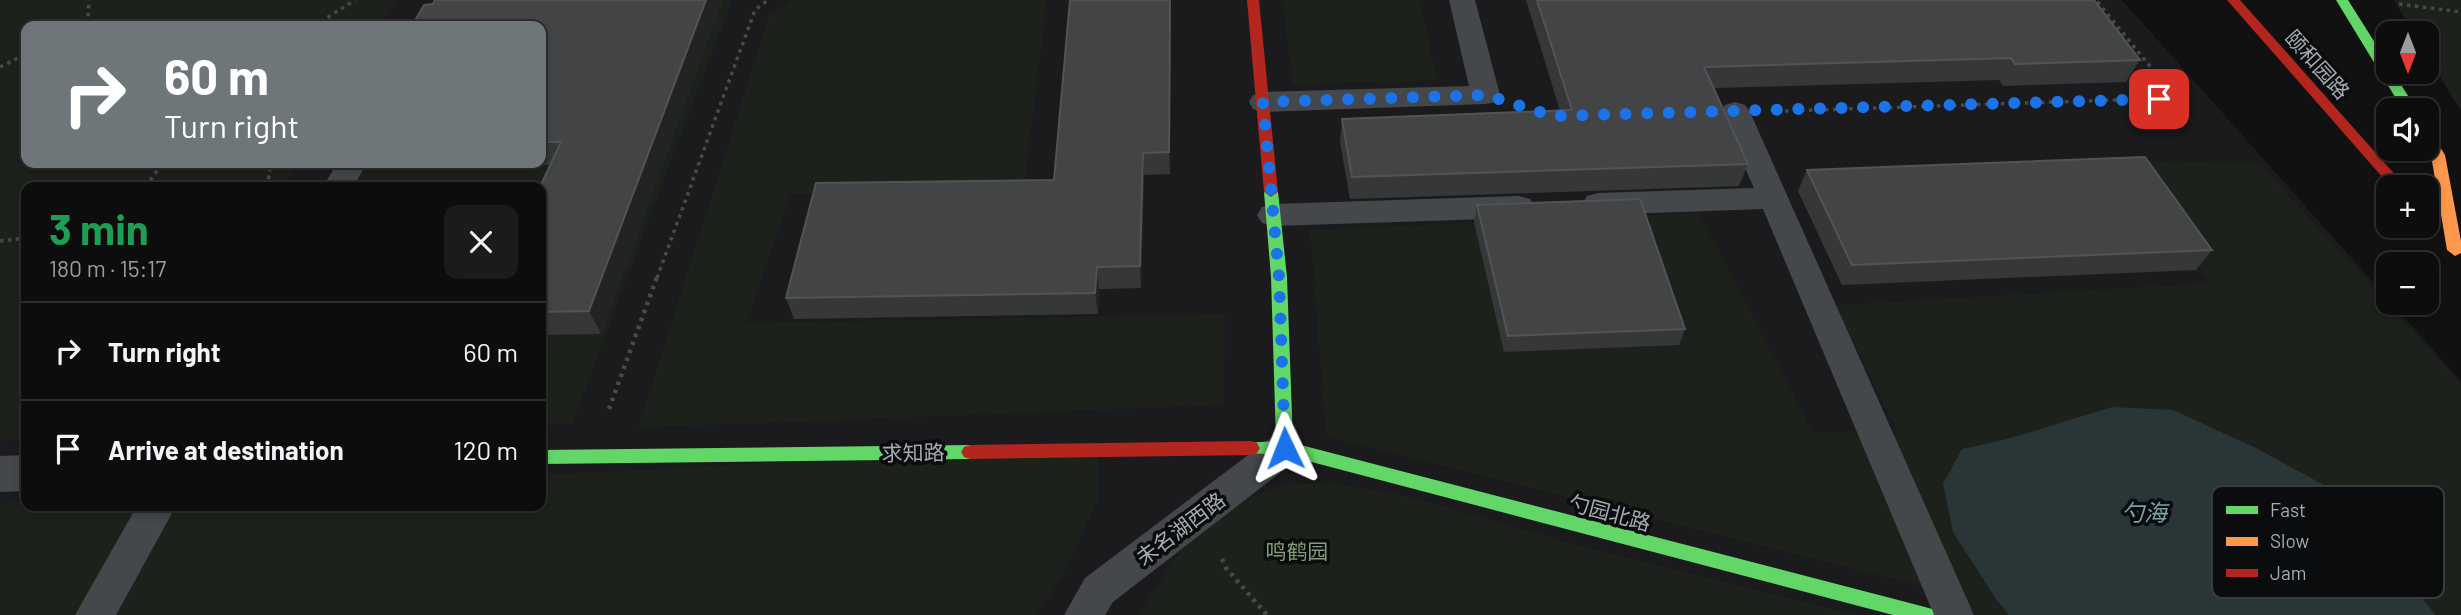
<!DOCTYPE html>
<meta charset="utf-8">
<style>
:root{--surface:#0d0d0d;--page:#1b1b1b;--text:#f1f3f6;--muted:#9a9c9d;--line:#2d2d2e}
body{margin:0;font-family:Barlow,"Noto Sans SC",sans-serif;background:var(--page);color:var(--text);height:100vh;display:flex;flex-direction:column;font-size:26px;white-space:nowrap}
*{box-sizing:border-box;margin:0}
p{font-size:23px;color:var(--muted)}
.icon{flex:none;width:38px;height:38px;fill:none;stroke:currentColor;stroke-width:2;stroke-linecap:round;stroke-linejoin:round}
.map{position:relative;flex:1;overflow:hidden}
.sheet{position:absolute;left:21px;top:182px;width:525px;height:329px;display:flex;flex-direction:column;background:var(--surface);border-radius:14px;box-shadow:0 4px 10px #0003,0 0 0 2px var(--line)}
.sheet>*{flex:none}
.guide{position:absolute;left:21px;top:21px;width:525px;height:147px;border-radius:14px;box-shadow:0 4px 10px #0003,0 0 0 2px var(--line);background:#6f767a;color:#fff;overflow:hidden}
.needle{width:46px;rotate:180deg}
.fabs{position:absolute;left:2376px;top:21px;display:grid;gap:14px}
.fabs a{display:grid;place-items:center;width:63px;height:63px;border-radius:14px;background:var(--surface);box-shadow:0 4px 10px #0003,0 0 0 2px var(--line);font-size:35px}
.pin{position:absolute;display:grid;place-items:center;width:60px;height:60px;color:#fff;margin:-30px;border-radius:14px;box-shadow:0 4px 10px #0006}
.me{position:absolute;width:77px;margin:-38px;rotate:358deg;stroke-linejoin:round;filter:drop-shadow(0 0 5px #0008)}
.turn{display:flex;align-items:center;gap:24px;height:147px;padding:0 28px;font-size:32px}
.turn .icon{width:91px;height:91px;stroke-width:2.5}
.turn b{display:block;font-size:49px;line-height:60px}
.round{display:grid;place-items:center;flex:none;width:74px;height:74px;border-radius:14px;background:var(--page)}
.summary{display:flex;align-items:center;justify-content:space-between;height:119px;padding:0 28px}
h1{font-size:42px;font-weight:700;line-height:52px;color:#1e9e55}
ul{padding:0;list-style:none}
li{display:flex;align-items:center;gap:21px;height:98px;padding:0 28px;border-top:2px solid var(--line)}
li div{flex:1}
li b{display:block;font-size:26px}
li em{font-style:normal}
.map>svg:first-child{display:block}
.built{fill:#1b1b1d;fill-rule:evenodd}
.green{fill:#1c211b}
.water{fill:#2a3537}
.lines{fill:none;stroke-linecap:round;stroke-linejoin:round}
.path-far1{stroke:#474a4b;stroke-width:3.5;stroke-dasharray:3.5 4.5;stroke-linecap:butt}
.path{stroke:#474a4b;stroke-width:4.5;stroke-dasharray:3.5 5;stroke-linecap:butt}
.lane{fill:#45484a;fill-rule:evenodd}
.street{fill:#45484a;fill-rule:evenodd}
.fast{fill:#63d668;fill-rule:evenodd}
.slow{fill:#ff974d;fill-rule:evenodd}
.jam{fill:#b3261e;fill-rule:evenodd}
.wall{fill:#363838}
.shaded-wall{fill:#222323}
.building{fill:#424445;stroke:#515456;stroke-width:2}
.route{stroke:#1a73e8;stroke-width:12;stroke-dasharray:0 21.6}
.labels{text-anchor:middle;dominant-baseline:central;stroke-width:7;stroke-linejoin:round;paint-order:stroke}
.street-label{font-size:21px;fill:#a2acb2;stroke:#0b0c0d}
.park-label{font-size:21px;fill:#829c7a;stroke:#0b0c0d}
.water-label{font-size:23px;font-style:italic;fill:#7aa3ac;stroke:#0b0c0d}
.key{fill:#0b0c0d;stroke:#383c3f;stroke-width:2}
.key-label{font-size:19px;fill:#a2acb2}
</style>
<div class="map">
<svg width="2461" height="615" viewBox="0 0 2461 615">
<rect width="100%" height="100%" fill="#111"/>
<path class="built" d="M0 0H2122L2461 381V615H0ZM26 26H541V163H26ZM26 187H541V506H26Z"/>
<g class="green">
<path d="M0 0H396L381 26H26V163H299L284 187H26V441H0Z"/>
<path d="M458 0H732L572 424 541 426V187H353L367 163H541V26Z"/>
<path d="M792 0H1047L1024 184 791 195 746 323 1225 314 1224 405 638 428 769 16Z"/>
<path d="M1283 0H1420L1437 80 1292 85Z"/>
<path d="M2394 0H2461V111L2427 55V33H2414Z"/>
<path d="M2120 160 2260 164 2461 384V615H1977L1956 595 1326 436 1310 230 1699 213 1813 432 1899 434 1835 305 2211 283Z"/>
<path d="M1097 445 1098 500 1063 575 1037 615H0V503L26 502V506H541V475Z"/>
<path d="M1285 484H1340L1420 499 1562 541 1856 615H1138L1189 538 1238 502Z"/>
</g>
<path class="water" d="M2113 407 2173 410 2256 448 2333 490 2436 615H2009L1996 599 1953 532 1943 484 1962 449C2014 440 2062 421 2113 407Z"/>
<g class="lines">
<g class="path-far1">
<path d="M2399 4 2461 12"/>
<path d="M76 26 88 18 89 0"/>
<path d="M314 26 355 0"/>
<path d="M0 67 26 54"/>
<path d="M1785 111 2176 98 2096 0"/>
<path d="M146 187 162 163"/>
<path d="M267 187 271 163"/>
<path d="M0 241 26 238"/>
<path d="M657 278 755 10 768 0"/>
</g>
<g class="path">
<path d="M609 409 657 277"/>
<path d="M1222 559 1226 568 1267 615"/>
</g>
<g class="lane">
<path d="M1449 0H1475L1500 95 1496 102 1486 104 1263 112 1253 109 1249 102 1253 95 1263 92 1469 86Z"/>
<path d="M1735 102 1745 105 1750 112 1974 615H1934L1763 209 1598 215 1587 212 1582 204 1587 196 1598 193 1754 188 1720 112 1725 105Z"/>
<path d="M337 163H367L353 187H323Z"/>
<path d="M1519 196 1530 199 1535 207 1530 215 1519 218 1273 226 1262 223 1257 215 1262 207 1273 204Z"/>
<path d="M1285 433 1298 437 1303 448 1298 459 1113 602 1105 615H1064L1085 578 1272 437Z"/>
<path d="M137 506H176L116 615H75Z"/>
</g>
<path class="street" d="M26 455V491L0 492V456Z"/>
<g class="fast">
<path d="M2336 0H2348L2389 65V72H2393L2417 110H2403Z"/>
<path d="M1271 187 1278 192 1287 277 1293 443 1925 607 1932 609 1934 615H1893L1285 455 1245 453 1242 448 1245 443 1276 441 1271 277 1264 192Z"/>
<path d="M970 445 976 447 979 452 976 457 970 459 541 464V450Z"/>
</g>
<path class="slow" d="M2427 132 2432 134 2445 155 2461 241V253L2455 256 2447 250 2431 155 2427 149Z"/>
<g class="jam">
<path d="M1247 0H1259L1278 192 1271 197 1264 192Z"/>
<path d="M2227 0H2240L2406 187H2391Z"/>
<path d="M1251 441 1257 443 1260 448 1257 453 1251 455 970 459 964 457 961 452 964 447 970 445Z"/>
</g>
</g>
<g class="wall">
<path d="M722 0 601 334 541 335 540 187 550 165 368 167 366 163H541V26L433 4Z"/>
<path d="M1070 0H1171L1170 174 1144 175 1141 288 1099 289 1098 314 794 319 786 298 1054 180Z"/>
<path d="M1526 0H2094L2140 60 2126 82 2003 86 1999 80 1714 88 1748 164 1739 186 1350 199 1340 142 1342 119 1560 111Z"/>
<path d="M1807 170 2212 250 2196 270 1842 285 1798 191Z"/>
<path d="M1477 205 1685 329 1679 345 1504 352 1474 222Z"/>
</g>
<g class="shaded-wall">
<path d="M706 0H722L601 334 589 311Z"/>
<path d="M1170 0H1171L1170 174 1169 152Z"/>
<path d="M1143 153 1144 175 1141 288 1140 266Z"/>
<path d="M1097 267 1099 289 1098 314 1095 293Z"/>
</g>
<g class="building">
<path d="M435 0H706L589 311 541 312 540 187 561 142H541V26H412L424 5 433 4Z"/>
<path d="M1070 0H1170L1169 152 1143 153 1140 266 1097 267 1095 293 786 298 816 183 1054 180Z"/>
<path d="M1537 0H2094L2140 60 2015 64 2011 58 1704 67 1748 164 1352 177 1342 119 1572 110Z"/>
<path d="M2145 157 2212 250 1852 265 1807 170Z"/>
<path d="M1640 199 1685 329 1508 336 1477 205Z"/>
</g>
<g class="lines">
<path class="route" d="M1285 448 1279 277 1263 102 1486 95 1553 116 2159 99"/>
</g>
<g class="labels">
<g class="street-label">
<text transform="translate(2318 64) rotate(48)">颐和园路</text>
<text transform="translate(913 452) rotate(-1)">求知路</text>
<text transform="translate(1610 512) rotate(15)">勺园北路</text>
<text transform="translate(1180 528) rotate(-37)">未名湖西路</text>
</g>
<g class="park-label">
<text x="1297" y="550">鸣鹤园</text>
</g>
<g class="water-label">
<text x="2144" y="512">勺海</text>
</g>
</g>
<rect x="2212" y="486" width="232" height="112" rx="10" class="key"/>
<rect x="2226" y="506" width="32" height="8" fill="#63d668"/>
<rect x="2226" y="537" width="32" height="9" fill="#ff974d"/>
<rect x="2226" y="569" width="32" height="8" fill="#b3261e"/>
<g class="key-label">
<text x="2270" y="517">Fast</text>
<text x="2270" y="548">Slow</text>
<text x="2270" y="580">Jam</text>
</g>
</svg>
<div class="fabs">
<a><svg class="needle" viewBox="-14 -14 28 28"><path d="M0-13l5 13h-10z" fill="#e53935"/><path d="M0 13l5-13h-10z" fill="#9a9c9d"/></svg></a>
<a><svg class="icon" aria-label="sound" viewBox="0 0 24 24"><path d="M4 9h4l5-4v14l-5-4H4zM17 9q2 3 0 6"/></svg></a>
<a>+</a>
<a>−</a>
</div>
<div class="pin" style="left:2159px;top:99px;background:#d93025"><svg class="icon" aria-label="arrive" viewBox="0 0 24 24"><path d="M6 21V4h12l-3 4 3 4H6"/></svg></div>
<svg class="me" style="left:1285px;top:448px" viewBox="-20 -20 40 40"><path d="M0-17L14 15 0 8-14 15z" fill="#1a73e8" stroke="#fff" stroke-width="4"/></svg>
<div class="guide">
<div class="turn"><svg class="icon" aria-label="right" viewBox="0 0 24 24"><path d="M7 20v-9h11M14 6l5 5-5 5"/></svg><div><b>60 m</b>Turn right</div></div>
</div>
<section class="sheet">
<div class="summary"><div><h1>3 min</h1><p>180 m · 15:17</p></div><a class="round"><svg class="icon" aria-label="close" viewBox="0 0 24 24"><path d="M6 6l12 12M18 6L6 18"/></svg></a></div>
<ul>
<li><svg class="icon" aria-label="right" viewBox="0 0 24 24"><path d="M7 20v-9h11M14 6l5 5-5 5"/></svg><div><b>Turn right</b></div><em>60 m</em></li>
<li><svg class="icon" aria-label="arrive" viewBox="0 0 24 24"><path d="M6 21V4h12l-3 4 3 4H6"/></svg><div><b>Arrive at destination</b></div><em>120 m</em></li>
</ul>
</section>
</div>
